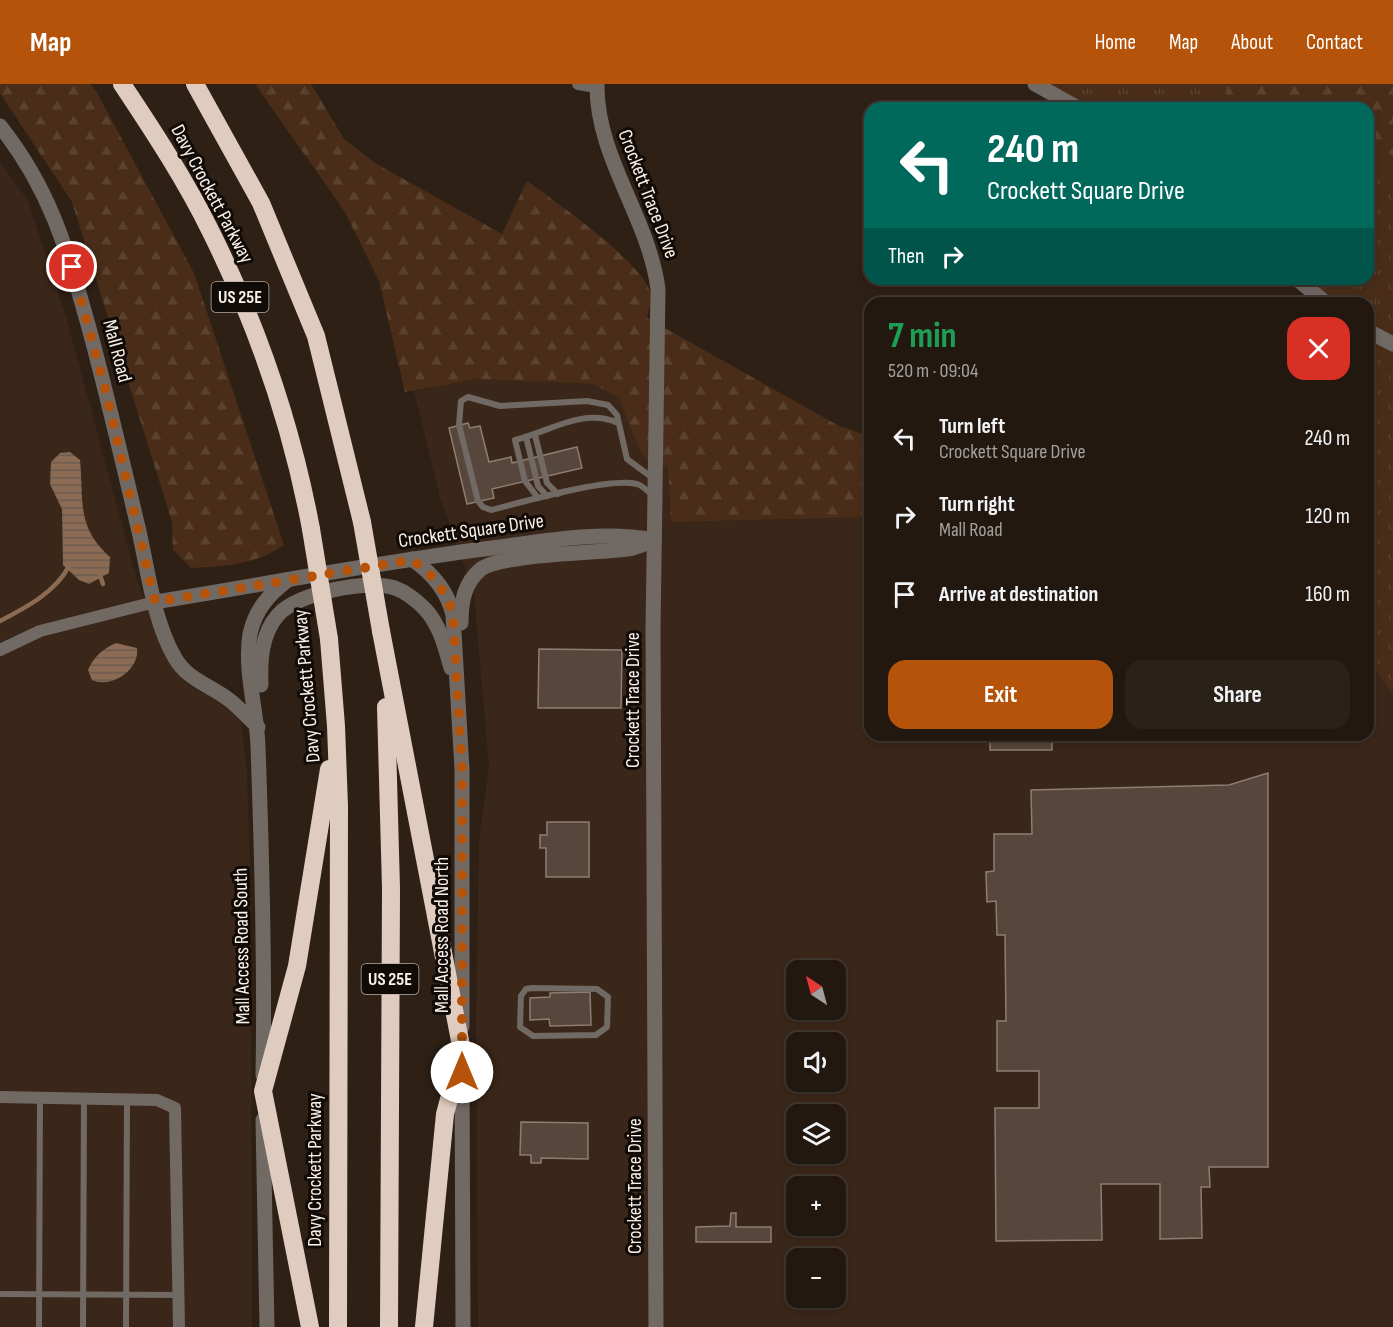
<!DOCTYPE html>
<meta charset="utf-8">
<style>
:root{--surface:#221810;--page:#2a2119;--text:#f1f3f6;--muted:#a2a09f;--line:#3f3730;--accent:#b45309}
body{margin:0;font-family:"Sofia Sans Condensed",sans-serif;background:var(--page);color:var(--text);height:100vh;display:flex;flex-direction:column;font-size:22px;white-space:nowrap}
*{box-sizing:border-box;margin:0}
p{font-size:20px;color:var(--muted)}
.icon{flex:none;width:33px;height:33px;fill:none;stroke:currentColor;stroke-width:2;stroke-linecap:round;stroke-linejoin:round}
.map{position:relative;flex:1;overflow:hidden}
.panel{position:absolute;left:864px;top:213px;width:510px;height:444px;display:flex;flex-direction:column;background:var(--surface);border-radius:18px;box-shadow:0 3px 9px #0003,0 0 0 2px var(--line)}
.panel>*{flex:none}
.hud{position:absolute;left:864px;top:18px;width:510px;height:183px;border-radius:18px;box-shadow:0 3px 9px #0003,0 0 0 2px var(--line);background:#00695c;color:#fff;overflow:hidden}
.needle{width:39px;rotate:324deg}
.tools{position:absolute;left:786px;top:876px;display:grid;gap:12px}
.tools a{display:grid;place-items:center;width:60px;height:60px;border-radius:12px;background:var(--surface);box-shadow:0 3px 9px #0003,0 0 0 2px var(--line);font-size:30px}
.pin{position:absolute;display:grid;place-items:center;width:51px;height:51px;color:#fff;margin:-26px;border:3px solid #fff;border-radius:50%;box-shadow:0 2px 6px #0007}
.me{position:absolute;width:66px;margin:-33px;rotate:0deg;stroke-linejoin:round;filter:drop-shadow(0 0 4px #0008)}
.turn{display:flex;align-items:center;gap:21px;height:126px;padding:0 24px;font-size:27px}
.turn .icon{width:78px;height:78px;stroke-width:2.5}
.turn b{display:block;font-size:42px;line-height:51px}
.then{display:flex;align-items:center;height:57px;padding:0 24px;background:#0003;gap:12px;font-size:22px}
.round{display:grid;place-items:center;flex:none;width:63px;height:63px;border-radius:18px;background:var(--page)}
.headline{display:flex;align-items:center;justify-content:space-between;height:102px;padding:0 24px}
h1{font-size:36px;font-weight:700;line-height:45px;color:#1e9e55}
.button{display:flex;gap:12px;margin-top:auto;padding:12px 24px}
.button a{flex:1;height:69px;border-radius:18px;background:var(--accent);color:#fff;font-size:24px;font-weight:700;line-height:69px;text-align:center}
.button a+a{background:var(--page);color:var(--text)}
ul{padding:0;list-style:none}
li{display:flex;align-items:center;gap:18px;height:78px;padding:0 24px}
li div{flex:1}
li b{display:block;font-size:22px}
li em{font-style:normal}
header{display:flex;align-items:center;gap:36px;box-sizing:border-box;height:84px;padding:0 30px;background:var(--accent);color:#fff}
header strong{font-size:28px}
nav{display:flex;gap:33px;margin-inline-start:auto;font-size:21px}
.map>svg:first-child{display:block}
.built{fill:#3b2719;fill-rule:evenodd}
.grass{fill:url(#grass-tufts)}
.forest{fill:url(#forest-firs)}
.water{fill:url(#water-rules)}
.lines{fill:none;stroke-linecap:round;stroke-linejoin:round}
.stream{stroke:#8c6b55;stroke-width:4.5}
.building{fill:#56463b;stroke:#8e7d70;stroke-width:1.5}
.service{stroke:#716964;stroke-width:6}
.minor{stroke:#716964;stroke-width:12}
.tertiary{stroke:#716964;stroke-width:15}
.motorway{stroke:#e0ccbf;stroke-width:18}
.motorway-bridge{stroke:#e0ccbf;stroke-width:18}
.route{stroke:#b45309;stroke-width:10;stroke-dasharray:0 18}
.labels{text-anchor:middle;dominant-baseline:central;stroke-width:6;stroke-linejoin:round;paint-order:stroke}
.shield{fill:#110b07;stroke:#b5aca6;stroke-width:1.5}
.shield-label{font-size:18px;font-weight:bold;fill:#fbf1ea}
.street-label{font-size:20px;fill:#fbf1ea;stroke:#110b07}
</style>
<header>
<strong>Map</strong>
<nav><a>Home</a><a>Map</a><a>About</a><a>Contact</a></nav>
</header>
<div class="map">
<svg width="1393" height="1243" viewBox="0 0 1393 1243">
<defs>
<pattern id="grass-tufts" width="24" height="20" patternUnits="userSpaceOnUse" patternTransform="scale(1.5)"><rect width="24" height="20" fill="#492d18"/><path d="M3 7l-1-3M5 7V3M7 7l1-3M15 17l-1-3M17 17v-4M19 17l1-3" fill="none" stroke="#5b422e"/></pattern>
<pattern id="forest-firs" width="22" height="20" patternUnits="userSpaceOnUse" patternTransform="scale(1.5)"><rect width="22" height="20" fill="#492d18"/><path d="M5 1l3.5 6h-7zM16 11l3.5 6h-7z" fill="#5b422e"/></pattern>
<pattern id="water-rules" width="6" height="5" patternUnits="userSpaceOnUse" patternTransform="scale(1.5)"><rect width="6" height="5" fill="#8c6b55"/><path d="M0 2.5h6" fill="none" stroke="#6c5a4e"/></pattern>
</defs>
<rect width="100%" height="100%" fill="#2e2015"/>
<g class="built">
<path d="M0 78 28 117 67 236 136 493 154 540 174 586 187 600 219 618 241 638 247 688 251 839 252 1243H0Z"/>
<path d="M478 295 594 300 619 314 668 381 671 438 870 433V651H1368V577L1393 610V1243H478L476 941 479 756 489 683 474 510 440 413 414 307ZM796 886H836V926H796ZM796 958H836V998H796ZM796 1030H836V1070H796ZM796 1102H836V1142H796ZM796 1174H836V1214H796Z"/>
</g>
<g class="grass">
<path d="M1035 0H1226V24H1078Z"/>
<path d="M1368 72 1393 86V610L1368 577V264L1376 253 1368 247V219H1326L1297 195H1368Z"/>
</g>
<g class="forest">
<path d="M0 0H90L96 7 194 189 284 461C255 481 225 482 191 484L173 466 172 438 72 118 0 9Z"/>
<path d="M255 0H311L344 55 375 79 502 150 527 97C557 119 638 175 650 207 653 215 648 226 647 234L839 342 870 352V433L671 438 668 381 655 383 640 367 619 314 594 300 478 295 405 308 379 197 345 128Z"/>
<path d="M1226 0H1393V86L1368 72V24H1226Z"/>
</g>
<g class="water">
<path d="M70 368 80 376C84 417 76 443 110 473L109 489 89 500 79 496 63 481 62 425 50 400 51 378 60 369Z"/>
<path d="M116 559 137 564C140 585 112 605 92 596L88 586C94 572 103 565 116 559Z"/>
</g>
<g class="lines">
<g class="stream">
<path d="M100 491 103 500"/>
<path d="M0 537C25 524 56 508 69 482"/>
</g>
</g>
<g class="building">
<path d="M468 339 470 344 480 342 489 378 511 373 512 379 577 363 582 384 492 405 494 414 467 420 449 344Z"/>
<path d="M539 565 622 566 621 624H538Z"/>
<rect x="990" y="651" width="62" height="15"/>
<path d="M1268 689V1083H1209L1210 1103H1201L1202 1154 1160 1155V1100H1101L1102 1156 996 1157 995 1024H1039V987H997V937H1006L1005 851H997L996 817 987 818 986 788 994 787V750H1032L1031 706 1229 701Z"/>
<path d="M547 738H589V793H546V764H540V751H547Z"/>
<path d="M590 908 591 941 550 942 549 935 530 936V914L550 913V909Z"/>
<path d="M521 1038 588 1039V1075L541 1074V1079H531V1071H520Z"/>
<path d="M731 1129H736V1143H771V1158H696V1143L730 1142Z"/>
</g>
<g class="lines">
<g class="service">
<path d="M535 351 547 399 558 410"/>
<path d="M526 353 538 402 547 412"/>
<path d="M652 411C648 407 643 402 637 400 609 393 523 418 491 426L483 423 478 417 459 341 461 317 468 313 500 322 587 317 608 321 617 331 627 375 654 395"/>
<path d="M538 414 525 397 515 356C549 348 583 323 618 339"/>
<path d="M532 904 597 905 608 913 607 943 596 951 533 952 520 943 521 912 526 905Z"/>
<path d="M0 1210 179 1211"/>
<path d="M39 1243 40 1014"/>
<path d="M83 1243 84 1014"/>
<path d="M126 1243 127 1016"/>
</g>
<g class="minor">
<path d="M578 0 597 3"/>
<path d="M0 566 40 547 155 518"/>
<path d="M0 1013 157 1016 175 1024 179 1243"/>
</g>
<g class="tertiary">
<path d="M597 0C596 73 649 134 658 205L653 546 656 1243"/>
<path d="M1035 0 1078 24"/>
<path d="M0 42C51 106 67 166 89 244 107 310 122 376 138 443 148 485 153 536 175 574 187 595 209 601 228 615 239 623 248 634 258 643"/>
<path d="M1297 195 1326 219"/>
<path d="M1368 247 1393 260"/>
<path d="M412 475C432 489 448 508 453 531L462 685V943"/>
<path d="M155 518C267 500 379 478 492 464 545 457 601 446 654 456"/>
<path d="M461 539C461 518 464 499 481 485 501 470 598 469 628 465 637 464 646 459 654 456"/>
<path d="M261 601C260 578 261 550 278 531 297 509 367 495 395 504 406 508 417 517 425 525 440 541 445 563 451 584"/>
<path d="M462 979 463 1243"/>
<path d="M263 991C265 882 262 773 258 663 257 626 244 587 250 550 255 526 269 510 288 496"/>
<path d="M263 1036 267 1243"/>
</g>
<g class="motorway">
<path d="M122 0C154 48 186 97 211 148 257 241 292 343 311 445"/>
<path d="M195 0 261 119 316 252 362 438"/>
<path d="M381 547 462 967 445 1030 424 1243"/>
<path d="M329 555 336 642 339 722 338 1243"/>
<path d="M386 623 391 804 389 1243"/>
<path d="M310 1243 263 1007 297 882 329 685"/>
</g>
<g class="motorway-bridge">
<path d="M362 438 381 547"/>
<path d="M311 445 329 555"/>
</g>
</g>
<g class="lines">
<path class="route" d="M72 183 105 304 155 518 412 476C432 489 447 508 453 531L462 685V988"/>
</g>
<g class="labels">
<g class="shield">
<rect x="211.5" y="198" width="57" height="30" rx="4.5"/>
<rect x="361.5" y="880" width="57" height="30" rx="4.5"/>
</g>
<g class="shield-label">
<text x="240" y="213">US 25E</text>
<text x="390" y="895">US 25E</text>
</g>
<g class="street-label">
<text transform="translate(212 110) rotate(62)">Davy Crockett Parkway</text>
<text transform="translate(648 110) rotate(69)">Crockett Trace Drive</text>
<text transform="translate(117 267) rotate(75)">Mall Road</text>
<text transform="translate(471 447) rotate(-8)">Crockett Square Drive</text>
<text transform="translate(307 602) rotate(-95)">Davy Crockett Parkway</text>
<text transform="translate(633 616) rotate(-90)">Crockett Trace Drive</text>
<text transform="translate(442 851) rotate(-90)">Mall Access Road North</text>
<text transform="translate(242 862) rotate(-91)">Mall Access Road South</text>
<text transform="translate(315 1086) rotate(-90)">Davy Crockett Parkway</text>
<text transform="translate(635 1102) rotate(-90)">Crockett Trace Drive</text>
</g>
</g>
</svg>
<div class="tools">
<a><svg class="needle" viewBox="-14 -14 28 28"><path d="M0-13l5 13h-10z" fill="#e53935"/><path d="M0 13l5-13h-10z" fill="#a2a09f"/></svg></a>
<a><svg class="icon" aria-label="sound" viewBox="0 0 24 24"><path d="M4 9h4l5-4v14l-5-4H4zM17 9q2 3 0 6"/></svg></a>
<a><svg class="icon" aria-label="layers" viewBox="0 0 24 24"><path d="M12 4l9 5-9 5-9-5zM3 14l9 5 9-5"/></svg></a>
<a>+</a>
<a>−</a>
</div>
<div class="pin" style="left:72px;top:183px;background:#d93025"><svg class="icon" aria-label="arrive" viewBox="0 0 24 24"><path d="M6 21V4h12l-3 4 3 4H6"/></svg></div>
<svg class="me" style="left:462px;top:988px" viewBox="-20 -20 40 40"><circle r="19" fill="#fff"/><path d="M0-13L10 11 0 6-10 11z" fill="#b45309"/></svg>
<div class="hud">
<div class="turn"><svg class="icon" aria-label="left" viewBox="0 0 24 24"><path d="M17 20v-9H6M10 6l-5 5 5 5"/></svg><div><b>240 m</b>Crockett Square Drive</div></div>
<div class="then">Then<svg class="icon" aria-label="right" viewBox="0 0 24 24"><path d="M7 20v-9h11M14 6l5 5-5 5"/></svg></div>
</div>
<section class="panel">
<div class="headline"><div><h1>7 min</h1><p>520 m · 09:04</p></div><a class="round" style="background:#d93025;color:#fff"><svg class="icon" aria-label="close" viewBox="0 0 24 24"><path d="M6 6l12 12M18 6L6 18"/></svg></a></div>
<ul>
<li><svg class="icon" aria-label="left" viewBox="0 0 24 24"><path d="M17 20v-9H6M10 6l-5 5 5 5"/></svg><div><b>Turn left</b><p>Crockett Square Drive</p></div><em>240 m</em></li>
<li><svg class="icon" aria-label="right" viewBox="0 0 24 24"><path d="M7 20v-9h11M14 6l5 5-5 5"/></svg><div><b>Turn right</b><p>Mall Road</p></div><em>120 m</em></li>
<li><svg class="icon" aria-label="arrive" viewBox="0 0 24 24"><path d="M6 21V4h12l-3 4 3 4H6"/></svg><div><b>Arrive at destination</b></div><em>160 m</em></li>
</ul>
<div class="button"><a>Exit</a><a>Share</a></div>
</section>
</div>
